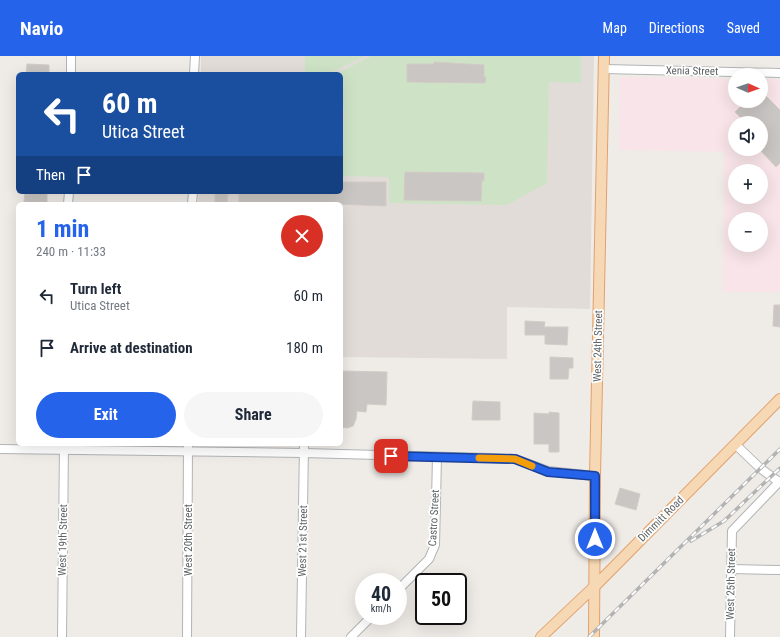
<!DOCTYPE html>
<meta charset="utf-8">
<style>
:root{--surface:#fff;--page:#f6f6f7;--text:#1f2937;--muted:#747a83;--accent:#2563eb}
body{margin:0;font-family:"Roboto Condensed",sans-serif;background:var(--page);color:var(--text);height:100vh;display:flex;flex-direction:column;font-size:15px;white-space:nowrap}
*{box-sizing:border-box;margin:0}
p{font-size:13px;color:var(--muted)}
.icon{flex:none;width:22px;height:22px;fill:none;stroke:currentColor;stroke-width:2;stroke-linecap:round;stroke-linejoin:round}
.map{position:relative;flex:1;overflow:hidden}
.drawer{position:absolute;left:16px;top:146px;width:327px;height:244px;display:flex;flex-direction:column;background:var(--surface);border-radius:6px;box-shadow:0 4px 16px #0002}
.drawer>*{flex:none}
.guide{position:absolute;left:16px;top:16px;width:327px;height:122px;border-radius:6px;box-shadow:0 4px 16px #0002;background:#1a4fa0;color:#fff;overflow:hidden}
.needle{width:26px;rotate:92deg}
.buttons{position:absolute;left:728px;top:12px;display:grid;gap:8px}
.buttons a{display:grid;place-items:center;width:40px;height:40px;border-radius:50%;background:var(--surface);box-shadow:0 4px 16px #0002;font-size:20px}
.speed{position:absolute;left:355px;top:517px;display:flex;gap:8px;font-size:20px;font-weight:700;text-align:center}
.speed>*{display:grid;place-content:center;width:52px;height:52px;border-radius:50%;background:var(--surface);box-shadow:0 4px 16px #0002;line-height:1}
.speed small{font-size:10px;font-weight:400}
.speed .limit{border:2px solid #111;border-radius:6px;background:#fff;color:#111}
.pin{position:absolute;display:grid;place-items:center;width:34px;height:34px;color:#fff;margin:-17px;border-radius:8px;box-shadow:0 2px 6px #0006}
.me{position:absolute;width:44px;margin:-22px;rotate:0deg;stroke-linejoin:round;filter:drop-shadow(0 0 3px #0008)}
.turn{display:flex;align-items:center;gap:14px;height:84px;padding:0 20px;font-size:18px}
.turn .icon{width:52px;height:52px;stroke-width:2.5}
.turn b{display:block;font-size:28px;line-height:34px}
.then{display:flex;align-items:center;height:38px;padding:0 20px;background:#0003;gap:8px;font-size:15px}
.round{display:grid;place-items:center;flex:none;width:42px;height:42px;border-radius:21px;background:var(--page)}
.overview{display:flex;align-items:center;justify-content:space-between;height:68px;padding:0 20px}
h1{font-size:24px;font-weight:700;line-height:30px;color:var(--accent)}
.primary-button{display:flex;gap:8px;margin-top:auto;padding:8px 20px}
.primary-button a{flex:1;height:46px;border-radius:24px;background:var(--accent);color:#fff;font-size:16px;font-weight:700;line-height:46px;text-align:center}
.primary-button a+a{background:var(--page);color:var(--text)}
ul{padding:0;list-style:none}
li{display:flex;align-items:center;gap:12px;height:52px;padding:0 20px}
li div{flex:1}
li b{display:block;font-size:15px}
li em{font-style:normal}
header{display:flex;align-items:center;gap:24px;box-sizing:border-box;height:56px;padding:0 20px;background:var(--accent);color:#fff}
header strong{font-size:19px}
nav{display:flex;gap:22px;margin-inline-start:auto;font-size:14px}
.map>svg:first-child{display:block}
.education{fill:#e1dcd8}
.medical{fill:#f9e5e9;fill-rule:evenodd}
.green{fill:#cee3c6}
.building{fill:#cac6c3;stroke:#d3cbc6}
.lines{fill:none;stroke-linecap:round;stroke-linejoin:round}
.minor-casing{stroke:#b2b5b7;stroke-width:10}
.major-casing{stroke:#e2a06c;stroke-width:12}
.minor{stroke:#fff;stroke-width:8}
.major{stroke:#f6d9b4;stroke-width:10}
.rail-casing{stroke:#b2b3b3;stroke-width:3.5}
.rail{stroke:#fff;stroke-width:2;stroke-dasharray:6;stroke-linecap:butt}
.route-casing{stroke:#184099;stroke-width:10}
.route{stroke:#2563eb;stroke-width:7}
.slow{stroke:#f59e0b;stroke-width:7}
.labels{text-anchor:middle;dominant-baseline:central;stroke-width:3.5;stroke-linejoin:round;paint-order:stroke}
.street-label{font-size:11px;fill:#5e6365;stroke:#fff}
</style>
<header>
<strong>Navio</strong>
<nav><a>Map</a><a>Directions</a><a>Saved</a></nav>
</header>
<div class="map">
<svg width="780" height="581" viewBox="0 0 780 581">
<rect width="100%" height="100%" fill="#efebe7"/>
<path class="education" d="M201 0H594L590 253 507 251V303L341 301V148H198L199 136H341V18H201Z"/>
<path class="medical" d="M620 21 735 23V45H761V23H780V236H723L724 96 619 94ZM735 67H761V93H735ZM735 115H761V141H735ZM735 163H761V189H735Z"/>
<g class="green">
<path d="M305 0H365L328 18H305Z"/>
<path d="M371 0H581V27L549 26 547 127 507 149 389 147V121L343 120 344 51H341V18H336Z"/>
</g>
<g class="building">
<path d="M434 6 484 9V21H486L485 27 407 26V8H434Z"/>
<path d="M27 8 49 9V18H26Z"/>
<path d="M761 35 780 54V107L776 111 761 95V67H746L735 56 746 45H761Z"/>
<path d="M405 116 484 117V125L482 124 481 145 404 144Z"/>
<path d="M341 126H386V150L311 147 239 148V136H341Z"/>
<path d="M25 136H47V147L24 146Z"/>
<path d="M215 137H228L227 148H215Z"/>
<path d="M774 249H780V271L773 270Z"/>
<path d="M525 265 545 266 544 271H568L567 289 545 288V279H525Z"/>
<path d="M550 301 573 302V312H569L568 323H550Z"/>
<path d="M342 315 387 316 386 349 367 348 366 356 357 355 356 363 353 370 347 372 341 371Z"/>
<path d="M473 345 500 346V364H472Z"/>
<path d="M549 356 559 357V396H549V388H534V357L549 358Z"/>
<path d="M620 432 640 438 636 454 615 448Z"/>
</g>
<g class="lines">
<g class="minor-casing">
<g id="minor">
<path d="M604 13 780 17"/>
<path d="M71 18V0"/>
<path d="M194 18 195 0"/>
<path d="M68 148 69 136"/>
<path d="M192 148 193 136"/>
<path d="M735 388 760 412 779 426"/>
<path d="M0 393 304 397 490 402 515 403 548 415 595 420"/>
<path d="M731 513 780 514"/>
<path d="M398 534 429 503 435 489 437 401"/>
<path d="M62 581 64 388"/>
<path d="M187 581 188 388"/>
<path d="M301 581 304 388"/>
<path d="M351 581 372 560"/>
<path d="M730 581 732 475 780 425"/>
</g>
</g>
<g class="major-casing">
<g id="major">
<path d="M541 581 595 530 780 343"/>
<path d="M594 581 595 420 604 0"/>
</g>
</g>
<use href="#minor" class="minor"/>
<use href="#major" class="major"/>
<g class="rail-casing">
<g id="rail">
<path d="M691 485 724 465 780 412"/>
<path d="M589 581 780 393"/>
</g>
</g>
<use href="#rail" class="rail"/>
</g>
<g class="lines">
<g class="route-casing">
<path id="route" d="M391 400 515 403 548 416 595 420V483"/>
</g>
<use href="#route" class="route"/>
<path class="slow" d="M479 402 515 403 532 410"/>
</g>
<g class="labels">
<g class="street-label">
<text transform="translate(692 15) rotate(1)">Xenia Street</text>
<text transform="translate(598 290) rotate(-89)">West 24th Street</text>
<text transform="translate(434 462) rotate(-87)">Castro Street</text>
<text transform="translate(661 463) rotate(-45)">Dimmitt Road</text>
<text transform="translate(63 484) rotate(-89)">West 19th Street</text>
<text transform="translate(188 484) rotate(-90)">West 20th Street</text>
<text transform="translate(303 485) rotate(-89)">West 21st Street</text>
<text transform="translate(731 528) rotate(-89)">West 25th Street</text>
</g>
</g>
</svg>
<div class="buttons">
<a><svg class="needle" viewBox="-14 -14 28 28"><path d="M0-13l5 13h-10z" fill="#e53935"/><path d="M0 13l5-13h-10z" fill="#747a83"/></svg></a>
<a><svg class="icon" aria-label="sound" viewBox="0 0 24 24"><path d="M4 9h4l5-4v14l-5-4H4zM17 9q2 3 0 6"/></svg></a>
<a>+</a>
<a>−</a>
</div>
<div class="speed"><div>40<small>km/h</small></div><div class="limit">50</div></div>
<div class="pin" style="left:391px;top:400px;background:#d93025"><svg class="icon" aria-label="arrive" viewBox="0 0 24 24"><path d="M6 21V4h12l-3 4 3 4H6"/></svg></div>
<svg class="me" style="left:595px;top:483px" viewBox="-20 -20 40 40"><circle r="17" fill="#2563eb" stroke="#fff" stroke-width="3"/><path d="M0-11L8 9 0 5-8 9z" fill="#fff"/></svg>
<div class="guide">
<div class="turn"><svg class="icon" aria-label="left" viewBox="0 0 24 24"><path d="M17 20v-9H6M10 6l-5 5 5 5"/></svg><div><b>60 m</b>Utica Street</div></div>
<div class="then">Then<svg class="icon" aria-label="arrive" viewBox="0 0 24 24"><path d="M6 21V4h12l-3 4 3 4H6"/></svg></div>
</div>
<section class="drawer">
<div class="overview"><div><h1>1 min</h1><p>240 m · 11:33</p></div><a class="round" style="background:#d93025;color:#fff"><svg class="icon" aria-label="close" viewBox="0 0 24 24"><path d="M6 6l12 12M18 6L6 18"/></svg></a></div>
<ul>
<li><svg class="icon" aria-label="left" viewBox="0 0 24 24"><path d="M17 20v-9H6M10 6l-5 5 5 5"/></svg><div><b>Turn left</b><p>Utica Street</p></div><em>60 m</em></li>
<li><svg class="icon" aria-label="arrive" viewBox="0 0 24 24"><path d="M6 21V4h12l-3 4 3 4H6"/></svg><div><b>Arrive at destination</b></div><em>180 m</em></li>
</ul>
<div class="primary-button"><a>Exit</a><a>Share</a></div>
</section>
</div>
